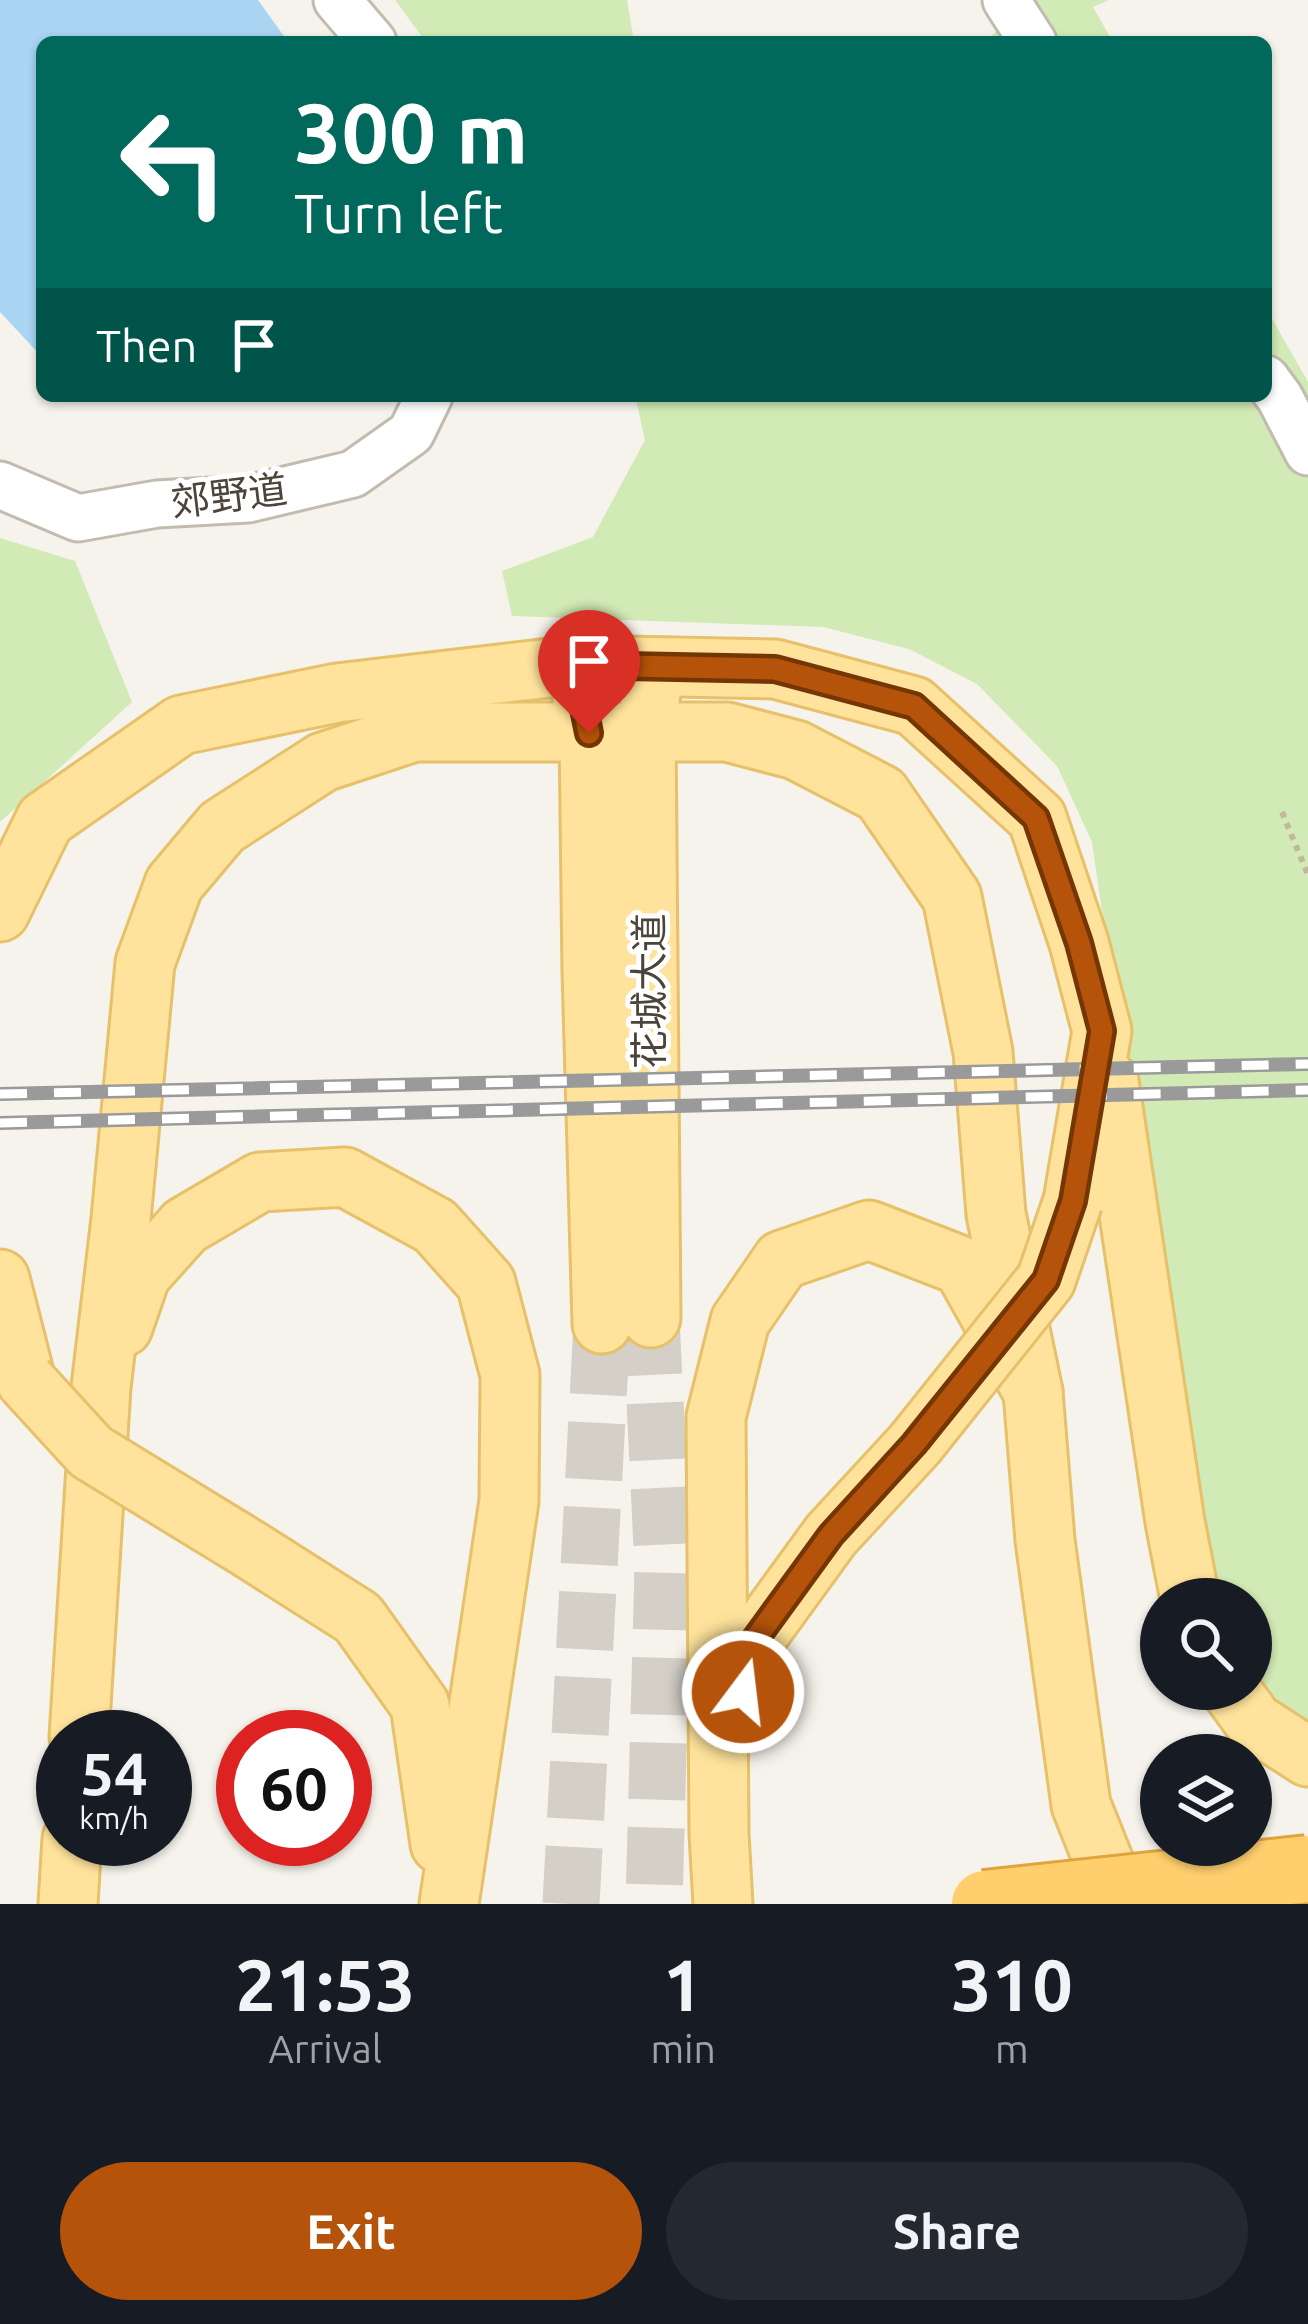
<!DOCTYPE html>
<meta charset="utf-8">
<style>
:root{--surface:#171b24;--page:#242831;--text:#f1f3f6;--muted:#9ea1a6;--accent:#b45309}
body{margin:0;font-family:Ubuntu,"Noto Sans SC",sans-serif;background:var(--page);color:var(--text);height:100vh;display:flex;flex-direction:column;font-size:45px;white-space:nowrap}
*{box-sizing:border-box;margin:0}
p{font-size:39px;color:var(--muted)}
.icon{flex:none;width:66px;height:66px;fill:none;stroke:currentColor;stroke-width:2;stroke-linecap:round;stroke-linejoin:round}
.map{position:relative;height:1904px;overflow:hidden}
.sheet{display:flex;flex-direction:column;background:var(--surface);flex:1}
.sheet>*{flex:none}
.hud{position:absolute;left:36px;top:36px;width:1236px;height:366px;border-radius:18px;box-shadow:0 3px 9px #0004;background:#00695c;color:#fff;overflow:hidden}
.buttons{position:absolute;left:1140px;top:1578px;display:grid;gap:24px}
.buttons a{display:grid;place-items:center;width:132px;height:132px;border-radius:50%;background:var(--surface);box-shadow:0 3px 9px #0004;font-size:60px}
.speed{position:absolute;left:36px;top:1710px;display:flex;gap:24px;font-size:60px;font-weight:700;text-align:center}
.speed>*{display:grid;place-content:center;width:156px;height:156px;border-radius:50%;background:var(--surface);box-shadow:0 3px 9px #0004;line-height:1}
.speed small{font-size:30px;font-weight:400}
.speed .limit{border:18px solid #d22;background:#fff;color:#111}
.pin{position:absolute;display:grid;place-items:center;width:102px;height:102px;color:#fff;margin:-123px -51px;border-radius:50% 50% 50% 0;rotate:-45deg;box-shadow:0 0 12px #0007}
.pin .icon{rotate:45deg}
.me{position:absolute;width:132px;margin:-66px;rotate:15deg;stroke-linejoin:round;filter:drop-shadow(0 0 9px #0008)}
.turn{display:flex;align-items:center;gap:42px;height:252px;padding:0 60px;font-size:54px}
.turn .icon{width:156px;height:156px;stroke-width:2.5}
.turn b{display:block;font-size:84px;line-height:102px}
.then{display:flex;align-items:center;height:114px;padding:0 60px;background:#0003;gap:24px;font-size:45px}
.eta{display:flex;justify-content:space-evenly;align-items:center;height:204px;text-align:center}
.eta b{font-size:72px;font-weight:700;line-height:84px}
.cta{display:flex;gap:24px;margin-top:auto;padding:24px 60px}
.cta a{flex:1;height:138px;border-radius:72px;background:var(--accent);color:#fff;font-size:48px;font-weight:700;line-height:138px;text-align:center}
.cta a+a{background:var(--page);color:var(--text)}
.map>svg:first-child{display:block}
.green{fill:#d2eab5}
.water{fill:#a9d4f2}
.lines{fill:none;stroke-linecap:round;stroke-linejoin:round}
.major-tunnel{stroke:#d4d0c8;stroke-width:57;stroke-dasharray:57 28;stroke-linecap:butt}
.minor-casing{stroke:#c2bbae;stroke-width:51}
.major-casing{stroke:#e6c16a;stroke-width:63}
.path{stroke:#c4b79f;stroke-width:6;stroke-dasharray:6 6;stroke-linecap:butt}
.minor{stroke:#fff;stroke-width:45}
.major{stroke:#ffe39c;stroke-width:57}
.rail-casing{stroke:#9a9a9a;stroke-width:14}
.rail{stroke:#fff;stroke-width:9;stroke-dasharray:27;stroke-linecap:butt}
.major-bridge-casing{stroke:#e6c16a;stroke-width:63;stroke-linecap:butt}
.highway-bridge-casing{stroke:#e0a43c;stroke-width:72;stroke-linecap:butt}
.major-bridge{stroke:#ffe39c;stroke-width:57}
.highway-bridge{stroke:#ffcf6e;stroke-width:66}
.route-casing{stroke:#753606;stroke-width:30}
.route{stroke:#b45309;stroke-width:21}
.labels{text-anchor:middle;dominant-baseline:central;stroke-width:10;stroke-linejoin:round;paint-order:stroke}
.street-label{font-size:39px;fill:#4b4439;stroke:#fff}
</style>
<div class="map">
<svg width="1308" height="1904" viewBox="0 0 1308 1904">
<rect width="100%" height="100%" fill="#f6f3ec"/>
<g class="green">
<path d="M395 0H627L634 42H426Z"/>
<path d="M1030 0H1109L1093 7 1113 42H985Z"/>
<path d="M1266 308 1308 382V1725L1267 1700 1251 1672V1599H1210L1164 1348 1092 842 1057 766 977 684 909 649 823 627 512 616 502 571 593 537 645 440 635 396H1266Z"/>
<path d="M0 538 75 561 132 702 0 822Z"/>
</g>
<path class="water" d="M0 0H258L288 42H42V357L0 312Z"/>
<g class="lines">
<g class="major-tunnel">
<path d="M651 1318 663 1568 654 1904"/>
<path d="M571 1904 602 1324"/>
</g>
<g class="minor-casing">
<g id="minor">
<path d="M337 0 373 42"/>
<path d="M1006 0 1033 42"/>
<path d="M1266 379 1280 398 1308 452"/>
<path d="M0 485 78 518 157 504 248 499 353 474 411 433 429 396"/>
</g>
</g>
<g class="major-casing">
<g id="major">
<path d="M582 699 589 733 592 970 602 1324"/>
<path d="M0 912 45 820 181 725 337 693 575 665 775 669 828 683 914 706 1037 818 1079 943 1102 1031 1073 1201"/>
<path d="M1109 1081 1175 1522 1190 1599"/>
<path d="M0 1279 26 1381"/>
<path d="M651 1318 646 730 651 693"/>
<path d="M123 1327 141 1275 185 1226 260 1182 345 1177 435 1226 486 1283 510 1375 509 1501 449 1904"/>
<path d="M251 1550 358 1618 420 1705 440 1844"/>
<path d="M1230 1689 1254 1722 1308 1757"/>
<path d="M740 1711 751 1645 831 1535 915 1444"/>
<path d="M79 1737 101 1387 121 1219 145 963 174 884 222 827 323 762 414 732H727L796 750 881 794 952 897 983 1052 996 1214 1033 1392"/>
<path d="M68 1904 72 1839"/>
<path d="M723 1904 719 1834 716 1417 740 1321 782 1260 869 1230 962 1266 1033 1392 1045 1540 1081 1805 1111 1880 1131 1904"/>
</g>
</g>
<path class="path" d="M1282 812 1308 875"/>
<use href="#minor" class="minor"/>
<use href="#major" class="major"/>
<g class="rail-casing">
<g id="rail">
<path d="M0 1094 1308 1064"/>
<path d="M0 1123 1308 1090"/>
</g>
</g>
<use href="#rail" class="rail"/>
<g class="major-bridge-casing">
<g id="major-bridge">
<path d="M26 1381 91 1452 251 1550"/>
<path d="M915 1444 1046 1280 1073 1201"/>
</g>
</g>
<g class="highway-bridge-casing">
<path id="highway-bridge" d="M985 1904 1308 1869"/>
</g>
<use href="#major-bridge" class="major-bridge"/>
<use href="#highway-bridge" class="highway-bridge"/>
</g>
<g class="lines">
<g class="route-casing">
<path id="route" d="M589 733 575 665 775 669 914 706 1036 818 1079 943 1102 1031 1073 1201 1046 1280 914 1444 831 1535 751 1645 743 1692"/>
</g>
<use href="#route" class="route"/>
</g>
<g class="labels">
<g class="street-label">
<text transform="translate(229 495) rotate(-7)">郊野道</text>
<text transform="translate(648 991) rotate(-90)">花城大道</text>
</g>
</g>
</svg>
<div class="buttons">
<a><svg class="icon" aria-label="search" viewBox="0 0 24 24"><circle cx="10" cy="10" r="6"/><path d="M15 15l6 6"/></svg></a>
<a><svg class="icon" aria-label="layers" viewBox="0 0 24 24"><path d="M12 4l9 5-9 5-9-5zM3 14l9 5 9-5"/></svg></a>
</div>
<div class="speed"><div>54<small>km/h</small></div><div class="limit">60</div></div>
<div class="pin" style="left:589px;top:733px;background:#d93025"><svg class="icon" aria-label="arrive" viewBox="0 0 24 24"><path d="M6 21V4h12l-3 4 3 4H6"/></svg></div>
<svg class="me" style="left:743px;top:1692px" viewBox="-20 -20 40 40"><circle r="17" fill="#b45309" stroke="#fff" stroke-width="3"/><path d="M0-11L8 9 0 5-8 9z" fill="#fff"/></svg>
<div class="hud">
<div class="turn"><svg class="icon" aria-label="left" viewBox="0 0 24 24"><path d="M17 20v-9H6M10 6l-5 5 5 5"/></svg><div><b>300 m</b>Turn left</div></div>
<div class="then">Then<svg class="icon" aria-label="arrive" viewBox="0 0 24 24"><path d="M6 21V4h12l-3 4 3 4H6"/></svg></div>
</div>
</div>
<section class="sheet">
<div class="eta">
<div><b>21:53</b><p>Arrival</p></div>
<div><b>1</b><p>min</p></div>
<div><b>310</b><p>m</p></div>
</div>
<div class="cta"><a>Exit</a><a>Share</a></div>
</section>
